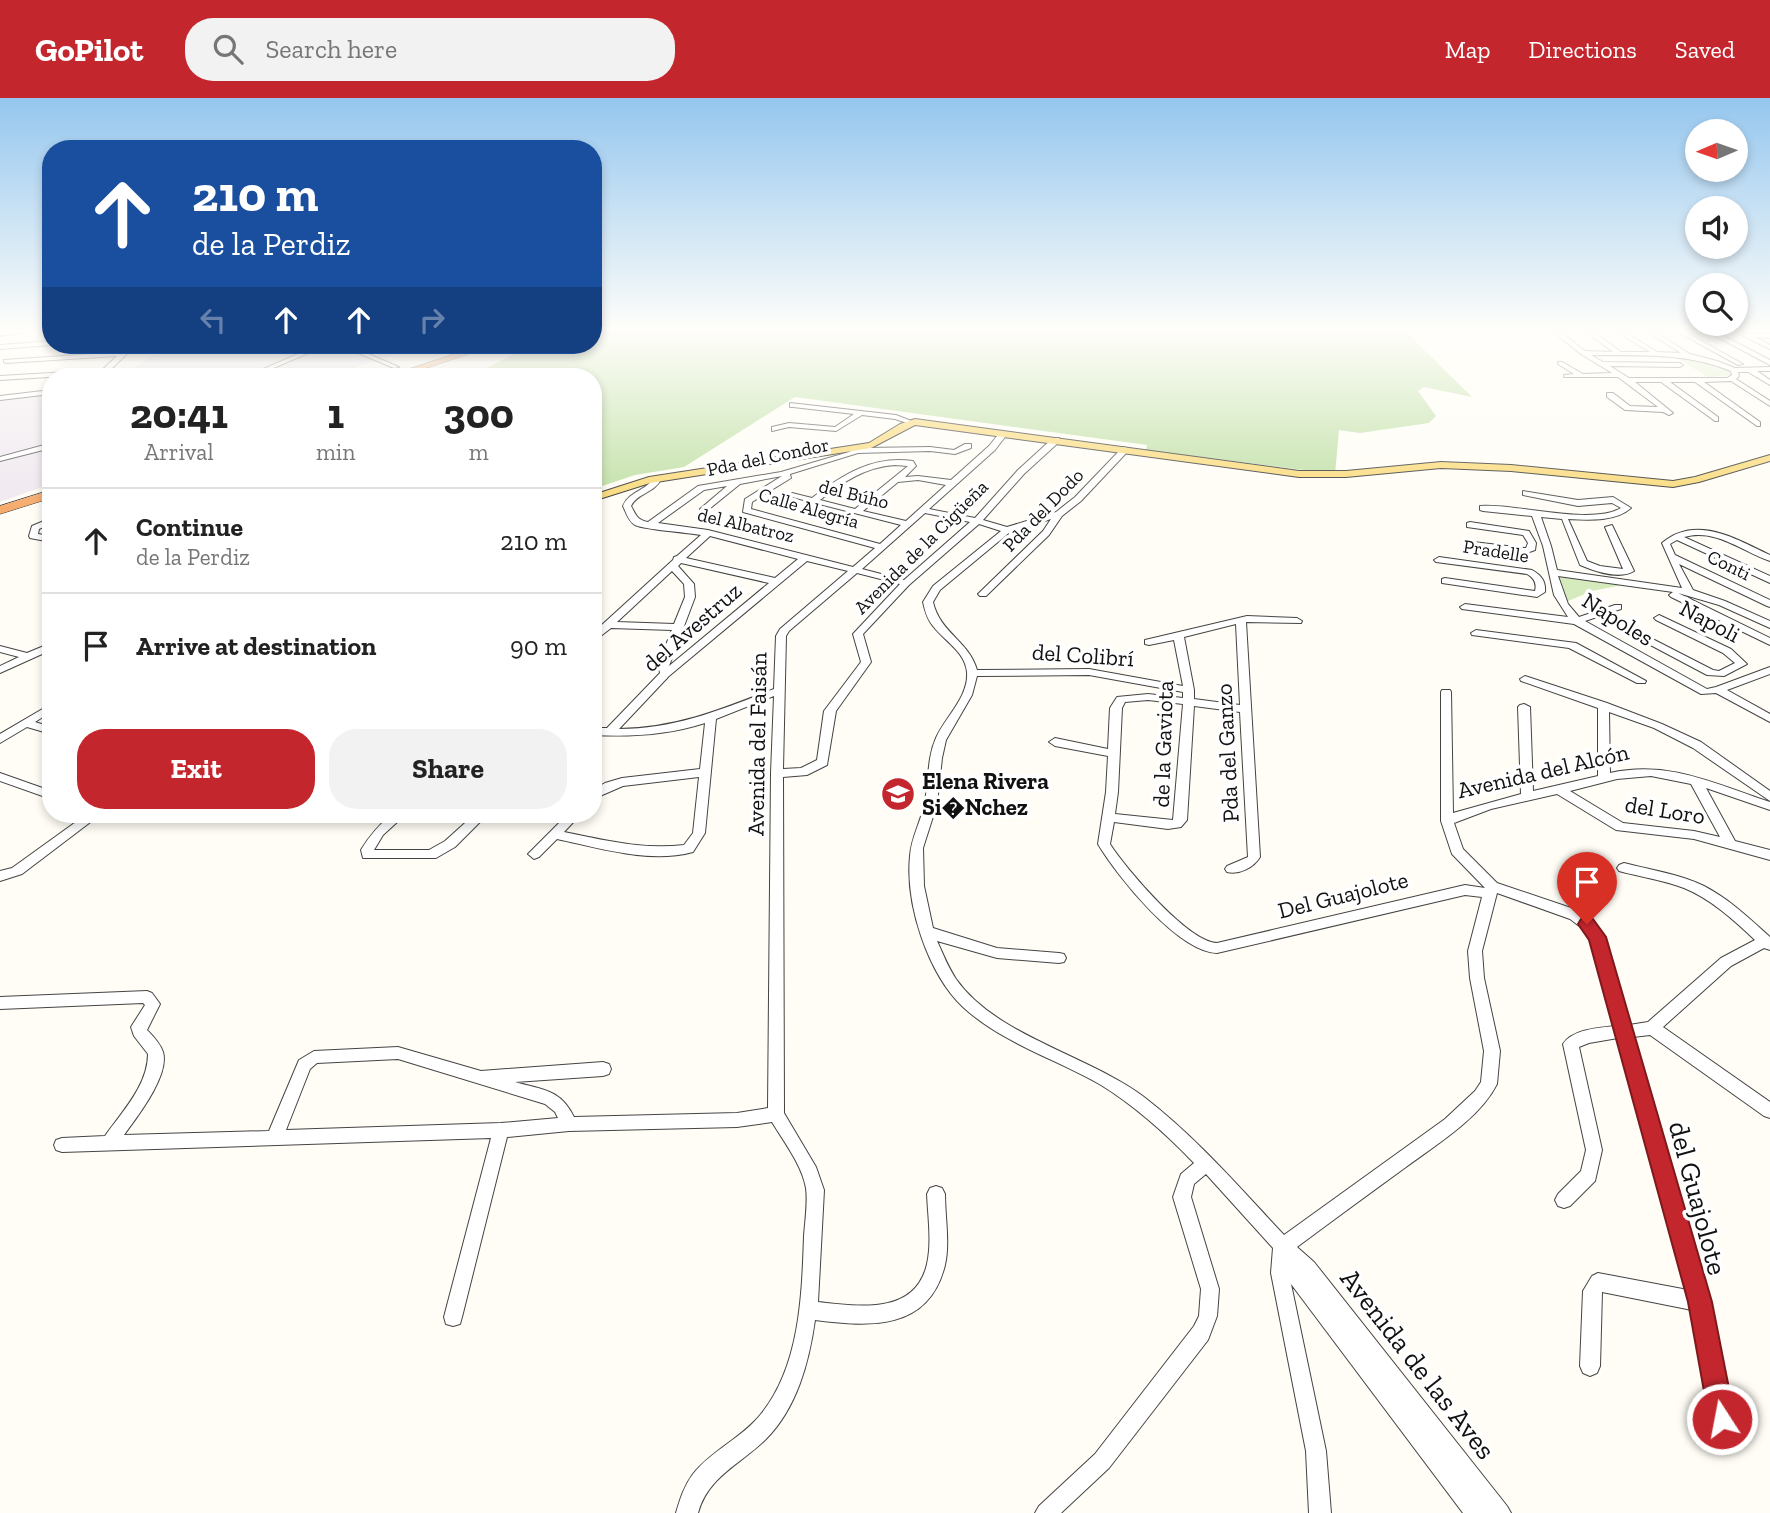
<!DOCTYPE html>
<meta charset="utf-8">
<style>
:root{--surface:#fff;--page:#f2f2f2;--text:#222;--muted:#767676;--line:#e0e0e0;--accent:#c4262e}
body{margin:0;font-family:"Zilla Slab",serif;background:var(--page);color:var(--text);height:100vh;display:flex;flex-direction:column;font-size:26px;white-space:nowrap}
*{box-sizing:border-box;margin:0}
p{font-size:23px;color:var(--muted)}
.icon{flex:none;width:38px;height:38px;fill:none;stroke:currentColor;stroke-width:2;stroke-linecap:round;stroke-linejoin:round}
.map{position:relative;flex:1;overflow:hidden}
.sheet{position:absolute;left:42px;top:270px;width:560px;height:455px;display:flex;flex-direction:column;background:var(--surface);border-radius:28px;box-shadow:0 4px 10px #0003}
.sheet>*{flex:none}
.top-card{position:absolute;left:42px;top:42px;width:560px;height:214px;border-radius:28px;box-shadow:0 4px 10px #0003;background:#1a4fa0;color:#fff;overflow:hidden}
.needle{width:46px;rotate:268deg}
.tools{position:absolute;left:1685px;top:21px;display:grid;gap:14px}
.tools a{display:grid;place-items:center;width:63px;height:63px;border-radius:50%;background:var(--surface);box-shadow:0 4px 10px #0003;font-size:35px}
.pin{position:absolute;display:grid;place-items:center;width:60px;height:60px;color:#fff;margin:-72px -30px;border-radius:50% 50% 50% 0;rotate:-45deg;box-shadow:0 0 7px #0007}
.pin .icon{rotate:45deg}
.me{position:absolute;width:77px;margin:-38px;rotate:349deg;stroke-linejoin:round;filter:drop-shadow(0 0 5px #0008)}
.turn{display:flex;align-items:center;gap:24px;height:147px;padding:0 35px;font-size:32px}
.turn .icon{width:91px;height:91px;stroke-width:2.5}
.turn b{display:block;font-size:49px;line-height:60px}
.lanes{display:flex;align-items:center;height:66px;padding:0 35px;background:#0003;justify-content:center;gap:35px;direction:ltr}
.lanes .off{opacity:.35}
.eta{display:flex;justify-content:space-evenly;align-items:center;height:119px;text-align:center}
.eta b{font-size:42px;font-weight:700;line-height:49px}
.action{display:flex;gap:14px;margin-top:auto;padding:14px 35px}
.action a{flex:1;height:80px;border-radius:28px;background:var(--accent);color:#fff;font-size:28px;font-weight:700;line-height:80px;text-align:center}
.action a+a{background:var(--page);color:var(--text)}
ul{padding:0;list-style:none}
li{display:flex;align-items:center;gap:21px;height:105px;padding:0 35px;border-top:2px solid var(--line)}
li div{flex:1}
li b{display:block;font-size:26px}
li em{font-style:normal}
header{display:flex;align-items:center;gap:42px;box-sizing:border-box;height:98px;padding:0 35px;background:var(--accent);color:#fff}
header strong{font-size:33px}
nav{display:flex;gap:38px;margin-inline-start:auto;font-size:24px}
.search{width:490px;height:63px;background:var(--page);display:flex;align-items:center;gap:18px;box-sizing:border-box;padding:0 24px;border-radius:28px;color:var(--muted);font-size:26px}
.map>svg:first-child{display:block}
.industrial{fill:#eee6ef}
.green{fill:#d5ebbd}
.forest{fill:#b9dc9c}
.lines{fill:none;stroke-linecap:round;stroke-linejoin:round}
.minor-casing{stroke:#444;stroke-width:2}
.major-casing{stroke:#222;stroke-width:2}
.highway-casing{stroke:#222;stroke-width:1}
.minor{fill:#fff;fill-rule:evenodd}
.major{fill:#f9d66b;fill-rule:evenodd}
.highway{fill:#f5a25d;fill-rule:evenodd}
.route{fill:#c4262e;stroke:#7f191e;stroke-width:2}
.labels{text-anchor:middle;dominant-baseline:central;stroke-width:7;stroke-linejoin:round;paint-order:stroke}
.far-street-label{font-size:19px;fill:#111;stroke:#fff}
.street-label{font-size:23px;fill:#111;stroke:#fff}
.poi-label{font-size:23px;font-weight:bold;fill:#111;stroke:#fff;text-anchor:start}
.near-street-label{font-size:28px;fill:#111;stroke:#fff}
</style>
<header>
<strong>GoPilot</strong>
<div class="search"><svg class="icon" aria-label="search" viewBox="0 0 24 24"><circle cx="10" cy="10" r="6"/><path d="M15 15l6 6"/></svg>Search here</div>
<nav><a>Map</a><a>Directions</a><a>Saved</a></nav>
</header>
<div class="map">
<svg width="1770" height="1415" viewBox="0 0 1770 1415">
<rect width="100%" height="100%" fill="#fffdf5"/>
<g class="industrial">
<path d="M193 247H384L404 254 328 278H124L150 258 193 249Z"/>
<path d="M51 295V386L0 404V300Z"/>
</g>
<g class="green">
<path d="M1675 259H1691L1728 271 1731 277 1708 279Z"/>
<path d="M1559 477 1628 486 1592 493 1566 504Z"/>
</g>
<path class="forest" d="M593 232H1404L1472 299 1424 289 1418 293 1436 318 1429 325 1360 335 1339 332 1335 376 1146 352 1147 347 795 299 684 369 635 377 593 391V278H472L532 247H593Z"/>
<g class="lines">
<g class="minor-casing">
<g id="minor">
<path d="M18 232H38L0 238V234Z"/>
<path d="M44 232H50L51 237 45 236Z"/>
<path d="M1551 232H1558L1585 253 1613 254 1584 232H1591L1621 254H1650L1614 232H1622L1657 254 1681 255 1644 232H1652L1690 256 1717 263 1735 270 1770 269V273H1757L1770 282V287L1748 274H1738L1739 278 1736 281 1770 303V308L1731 283 1704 284 1760 324V328H1757L1695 284H1670L1718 319V323H1715L1661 284H1635L1673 315 1669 317 1663 314 1625 312 1607 299V295H1613L1630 308 1658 309 1618 279H1564V277L1574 276 1558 266V264H1562L1583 276 1612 275 1581 256ZM1591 257C1640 258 1685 254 1731 273L1732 277 1727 280H1629L1610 268 1680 269 1683 267 1680 265 1603 264Z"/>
<path d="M1674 232H1682L1743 266 1738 267Z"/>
<path d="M1704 232H1712L1770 262V267Z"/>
<path d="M1745 235 1770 236V240L1755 239 1770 247V251L1743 238Z"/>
<path d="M51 243V247L0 251V247Z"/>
<path d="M130 247H136L104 278H97L98 276 0 282V278L102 272 117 258 6 265 4 264V262L122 254Z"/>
<path d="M319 247H327L255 278H247Z"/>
<path d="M339 247H347L399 269 394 270Z"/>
<path d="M51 292V296L0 302V298Z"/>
<path d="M790 305 896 317 914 324 910 326 895 321 862 317 836 333 789 329 772 333V329L789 325 835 329 854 316 793 309H790Z"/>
<path d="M1001 333 1008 335 995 352 929 411 975 420 1018 372 1053 340H1059V344L1024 376 983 422 1007 429 1056 414 1075 399 1123 349 1130 351 1081 403 1062 418 1049 437 986 498H980L978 496 1043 433 1051 421 1010 434 940 492 933 504C940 535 969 543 977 572L1089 571 1183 588 1174 542 1149 547 1145 546V542L1247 518 1297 520 1302 523 1301 525 1246 524 1260 759C1254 769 1240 777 1227 774L1225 771 1227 768 1248 759 1240 614 1194 608 1187 722 1181 729 1168 731 1114 724 1110 746C1126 771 1188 844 1217 845L1465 787 1485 790 1452 756 1441 723V594L1442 592H1450L1451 594 1453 715 1521 696 1518 609 1520 607 1524 606 1530 609 1533 693 1598 678V610L1521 583 1520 581 1525 578 1607 605 1662 626 1701 644 1770 693V703L1693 650 1654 630 1609 614 1610 675C1669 662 1715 686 1770 704V712L1706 690 1735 743 1770 752V762L1694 741 1616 732 1557 696 1491 711 1454 725 1463 751 1497 785 1580 813 1592 822 1604 839 1629 927 1648 924 1721 860 1755 842C1734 822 1711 801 1684 790 1663 782 1641 779 1619 773L1617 770 1619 767 1624 765C1651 772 1679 776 1704 788 1729 801 1749 820 1770 839V852L1764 850 1731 868 1663 929 1770 1004V1020L1764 1018 1650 937 1633 939 1709 1204 1732 1321 1729 1328 1722 1331 1715 1328 1712 1321 1692 1212 1602 1194 1600 1268 1597 1275 1590 1278 1583 1275 1580 1268 1583 1193 1592 1178 1598 1175 1688 1192 1618 940 1589 945 1579 949 1602 1052 1595 1083 1570 1108 1564 1110 1558 1108 1555 1102 1558 1096 1581 1073 1586 1052 1563 946C1573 931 1598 930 1615 928L1591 841 1582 830 1570 821 1497 795 1482 853 1484 880 1500 953 1497 986C1480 1020 1436 1047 1406 1069 1369 1096 1333 1122 1297 1149L1314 1164 1507 1408 1511 1415H1463L1291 1186 1326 1353 1331 1415H1309L1306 1353 1271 1175 1273 1150 1206 1076 1194 1086 1191 1099 1219 1191 1217 1218 1208 1242 1109 1370 1061 1415H1035L1039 1408 1095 1356 1194 1228 1199 1218 1201 1191 1173 1099 1181 1076 1194 1065C1166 1036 1135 1008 1101 987 1056 961 1002 945 963 909 928 876 905 806 910 758 911 739 922 722 925 703 929 682 927 660 936 640 945 619 969 599 967 574 965 553 944 543 933 528 927 521 925 513 923 504L933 488 1001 433 979 426 909 487 863 536 871 564 836 613 827 667 807 677 783 679 784 1015 816 1069 824 1092 818 1204C858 1208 915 1218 927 1166 932 1144 928 1119 927 1096L930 1090 936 1088 942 1090 945 1096C945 1119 950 1145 945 1167 929 1233 870 1229 815 1222 809 1264 797 1310 766 1341 741 1366 708 1378 698 1415H676C680 1401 684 1388 693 1376 712 1352 742 1340 761 1316 800 1268 802 1197 804 1138 805 1123 808 1105 806 1090 802 1067 784 1044 772 1024L737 1029 569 1033 507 1039 462 1219 460 1226 453 1228 446 1226 444 1219 491 1040 62 1054 56 1052 54 1047 56 1042 62 1040 105 1038C122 1014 148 987 148 956L134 938 131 929 145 907 143 905 0 911V899L147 893 152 895 160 906 147 932C153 938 160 945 163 954 170 977 137 1019 124 1037L269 1033 299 962 314 953 398 949 481 973 603 964 609 966 611 971 609 976 603 978 515 984C543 992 560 991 574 1019L737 1015 768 1010 771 675 774 598 716 621 705 735 693 754C649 766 600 750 557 741L539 759 534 761 528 756 568 716H581L564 734C604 742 643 752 684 747L693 735 699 679 623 688 593 701V692L605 685 622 680 700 671 705 625C668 637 631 639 593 637V630H607L660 575 658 566 672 532 611 530 593 544V535L673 462 674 459 677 458 701 437C685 434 646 432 635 427 628 423 626 414 623 408 629 393 647 393 654 379H657L661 381C655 395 637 395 631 408 636 417 637 422 648 424L698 388 781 374 849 354 862 347H865V350L930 349 954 352 965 346H971V350L955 356 930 353 858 355 790 376 791 380 752 404 751 411 880 446 901 427 788 398 792 395 812 400C842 377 873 357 913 363L916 368 905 379 918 378 951 382 989 348ZM895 367 908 368 855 411 820 402C843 384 865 369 895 367ZM782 378 745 401 743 414 875 450 853 469 708 432 658 425 704 392 727 388 700 411V415L703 416 740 386ZM918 382 946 387 906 423 863 413 898 384ZM925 415 970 424 904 482 862 471ZM710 438 798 461 775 480 686 460ZM807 463 848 473 780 531 776 538 774 591C723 611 675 631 619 631L669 578ZM681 465 769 485 669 568 695 499 694 486 678 468ZM672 473 684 486 685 499 674 526 617 524ZM857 475 900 486 853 536 861 564 824 613 817 662 801 670 783 671 786 538 789 533ZM1236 526 1240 607 1194 601V592L1184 539ZM1089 577 1183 594V600L1148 596 1117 599 1110 610 1108 651 1055 640 1049 644 1055 648 1108 658 1106 694 1098 746C1117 778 1178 854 1217 855L1465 797 1482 799 1468 853 1470 880 1484 953 1481 984 1475 993 1445 1021 1284 1137C1238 1088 1197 1040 1144 999 1088 957 996 938 956 881 948 869 943 856 937 843L997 860 1059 865 1064 864 1066 860 1064 856 1059 855 997 850 933 830 924 788 923 750 937 706 942 660 946 642 972 597 977 578ZM1148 602 1183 606 1173 722 1115 716 1118 694 1122 610 1125 604ZM1651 678 1691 686 1720 739 1694 733 1623 725 1570 693 1617 681ZM398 961 545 1006 555 1014 558 1020 501 1025 286 1032 310 971 317 965Z"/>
<path d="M48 346H51V350L0 363V359Z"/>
<path d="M1523 393 1578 402 1613 399 1631 410C1615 424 1589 422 1568 421L1587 463 1600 468 1623 471 1605 429 1612 427 1634 473C1620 482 1594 473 1580 467L1562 421 1541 419 1551 448 1557 472 1682 490 1662 445C1696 416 1736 441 1770 457V463C1741 453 1716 430 1684 439L1770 478V485L1677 442 1670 446 1675 457 1770 502V509L1767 508 1679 466 1693 492 1725 503 1770 523V530L1719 507 1678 495 1770 540V547L1671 499 1669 497 1673 494 1558 478 1568 506 1579 519 1615 507H1621V511L1585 523 1707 591 1716 589 1770 569V576L1727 592 1770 616V624L1716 595 1701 596 1574 526 1462 511 1460 509 1465 506 1568 519 1554 497 1543 448 1532 418 1483 413 1480 412V408C1515 405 1591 428 1621 410L1612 405 1578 408 1523 397Z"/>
<path d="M51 420V426L39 431 38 436 51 438V444L30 440 29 438 32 428Z"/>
<path d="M1470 424 1529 433 1536 445 1535 452 1524 456 1470 449 1469 447 1473 444 1524 450H1526L1528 445 1523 437 1467 429V425Z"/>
<path d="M1439 459 1532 472C1541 477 1546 483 1545 494L1537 499 1442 485V481L1445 480 1535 493C1537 485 1534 480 1527 476L1436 464 1434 462Z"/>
<path d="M1659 517 1731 551 1747 566 1724 578 1707 577 1624 533 1625 531H1633L1713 572 1719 573 1735 565 1723 555 1656 522 1654 520Z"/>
<path d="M1476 532 1576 545 1646 583 1645 585H1637L1569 550 1472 537 1471 535Z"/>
<path d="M51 545V552L0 575V568L19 559 0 554V548L27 555Z"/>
<path d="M51 606V614L35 624 51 629V636L27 629 0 645V636Z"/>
<path d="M0 675 51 693V701L0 683Z"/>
<path d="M87 716H101L22 776 0 783V773L12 770Z"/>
<path d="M392 716H406L383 737 374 752H429L445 743 475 716H488L455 749 436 760H363L361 752C370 737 379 727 392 716Z"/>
</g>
</g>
<g class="major-casing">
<path id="major" d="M915 321 1299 373H1346L1441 364 1511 367 1673 383 1695 379 1770 357V363L1699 384 1673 389 1511 373 1441 370 1346 379H1299L915 327 871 350 650 385 593 403V397L649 379 869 345 900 326Z"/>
</g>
<g class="highway-casing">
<g id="highway">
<path d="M482 247H496L402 278H388Z"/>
<path d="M51 392V400L0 416V408Z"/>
</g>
</g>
<use href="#minor" class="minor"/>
<use href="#major" class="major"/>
<use href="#highway" class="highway"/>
</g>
<linearGradient id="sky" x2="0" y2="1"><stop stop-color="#95c6ee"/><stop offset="0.54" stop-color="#fffefa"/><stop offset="1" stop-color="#fffefa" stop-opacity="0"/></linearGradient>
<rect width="1770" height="430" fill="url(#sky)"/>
<path class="route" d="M1587 819 1593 821 1606 839 1712 1204 1735 1321 1731 1330 1722 1334 1713 1330 1709 1321 1688 1204 1589 842 1578 826 1581 821Z"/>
<defs>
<g id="school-disc" transform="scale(1.75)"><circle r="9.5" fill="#c4262e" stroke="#fff"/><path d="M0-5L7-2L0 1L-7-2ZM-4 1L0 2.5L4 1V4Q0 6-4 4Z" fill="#fff"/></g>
</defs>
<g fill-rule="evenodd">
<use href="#school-disc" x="898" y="696"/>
</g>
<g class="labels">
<g class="far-street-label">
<text transform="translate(768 359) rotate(-12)">Pda del Condor</text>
<text transform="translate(854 396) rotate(14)">del Búho</text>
<text transform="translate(809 410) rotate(16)">Calle Alegría</text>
<text transform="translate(1043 412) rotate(-46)">Pda del Dodo</text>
<text transform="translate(746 427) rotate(13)">del Albatroz</text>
<text transform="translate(921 449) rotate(-45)">Avenida de la Cigüeña</text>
<text transform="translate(1496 453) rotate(9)">Pradelle</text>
<text transform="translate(1729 467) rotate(26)">Conti</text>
</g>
<g class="street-label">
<text transform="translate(1618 521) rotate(32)">Napoles</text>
<text transform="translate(1710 523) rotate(28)">Napoli</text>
<text transform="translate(692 529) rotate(-41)">del Avestruz</text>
<text transform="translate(1083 557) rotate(4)">del Colibrí</text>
<text transform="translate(757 646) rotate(-89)">Avenida del Faisán</text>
<text transform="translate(1163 646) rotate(-88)">de la Gaviota</text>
<text transform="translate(1227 655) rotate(-93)">Pda del Ganzo</text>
<text transform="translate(1543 673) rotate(-13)">Avenida del Alcón</text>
<text transform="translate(1665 712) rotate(9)">del Loro</text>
<text transform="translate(1343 797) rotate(-14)">Del Guajolote</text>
</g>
<g class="poi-label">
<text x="922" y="683">Elena Rivera<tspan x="922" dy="26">Si�Nchez</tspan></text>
</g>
<g class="near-street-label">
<text transform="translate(1698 1100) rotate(75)">del Guajolote</text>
<text transform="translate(1418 1266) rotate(52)">Avenida de las Aves</text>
</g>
</g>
</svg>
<div class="tools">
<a><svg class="needle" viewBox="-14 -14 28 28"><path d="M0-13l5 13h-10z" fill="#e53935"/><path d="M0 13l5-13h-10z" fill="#767676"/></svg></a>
<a><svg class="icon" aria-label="sound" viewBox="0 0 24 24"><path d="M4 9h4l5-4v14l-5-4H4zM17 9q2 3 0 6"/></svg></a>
<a><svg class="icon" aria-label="search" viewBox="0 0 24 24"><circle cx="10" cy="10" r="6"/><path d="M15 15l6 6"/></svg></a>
</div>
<div class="pin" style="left:1587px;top:826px;background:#d93025"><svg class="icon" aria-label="arrive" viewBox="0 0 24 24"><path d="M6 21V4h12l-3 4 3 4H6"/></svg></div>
<svg class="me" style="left:1722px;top:1321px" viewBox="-20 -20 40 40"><circle r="17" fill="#c4262e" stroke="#fff" stroke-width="3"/><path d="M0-11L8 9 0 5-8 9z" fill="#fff"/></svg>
<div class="top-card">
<div class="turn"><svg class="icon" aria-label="ahead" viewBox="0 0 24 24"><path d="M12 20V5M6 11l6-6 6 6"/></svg><div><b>210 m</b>de la Perdiz</div></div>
<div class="lanes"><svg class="icon off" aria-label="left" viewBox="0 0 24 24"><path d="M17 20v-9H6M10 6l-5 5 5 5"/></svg><svg class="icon" aria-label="ahead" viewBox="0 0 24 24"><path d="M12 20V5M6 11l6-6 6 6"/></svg><svg class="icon" aria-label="ahead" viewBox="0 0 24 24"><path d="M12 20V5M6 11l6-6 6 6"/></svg><svg class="icon off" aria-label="right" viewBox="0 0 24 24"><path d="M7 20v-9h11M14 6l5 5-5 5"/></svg></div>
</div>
<section class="sheet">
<div class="eta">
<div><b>20:41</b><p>Arrival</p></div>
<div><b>1</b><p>min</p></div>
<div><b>300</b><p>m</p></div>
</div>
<ul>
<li><svg class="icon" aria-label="ahead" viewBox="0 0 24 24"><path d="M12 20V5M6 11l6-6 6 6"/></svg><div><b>Continue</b><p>de la Perdiz</p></div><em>210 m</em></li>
<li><svg class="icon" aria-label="arrive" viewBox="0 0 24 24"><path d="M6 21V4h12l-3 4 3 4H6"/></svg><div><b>Arrive at destination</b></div><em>90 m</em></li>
</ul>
<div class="action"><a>Exit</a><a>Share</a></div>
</section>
</div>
